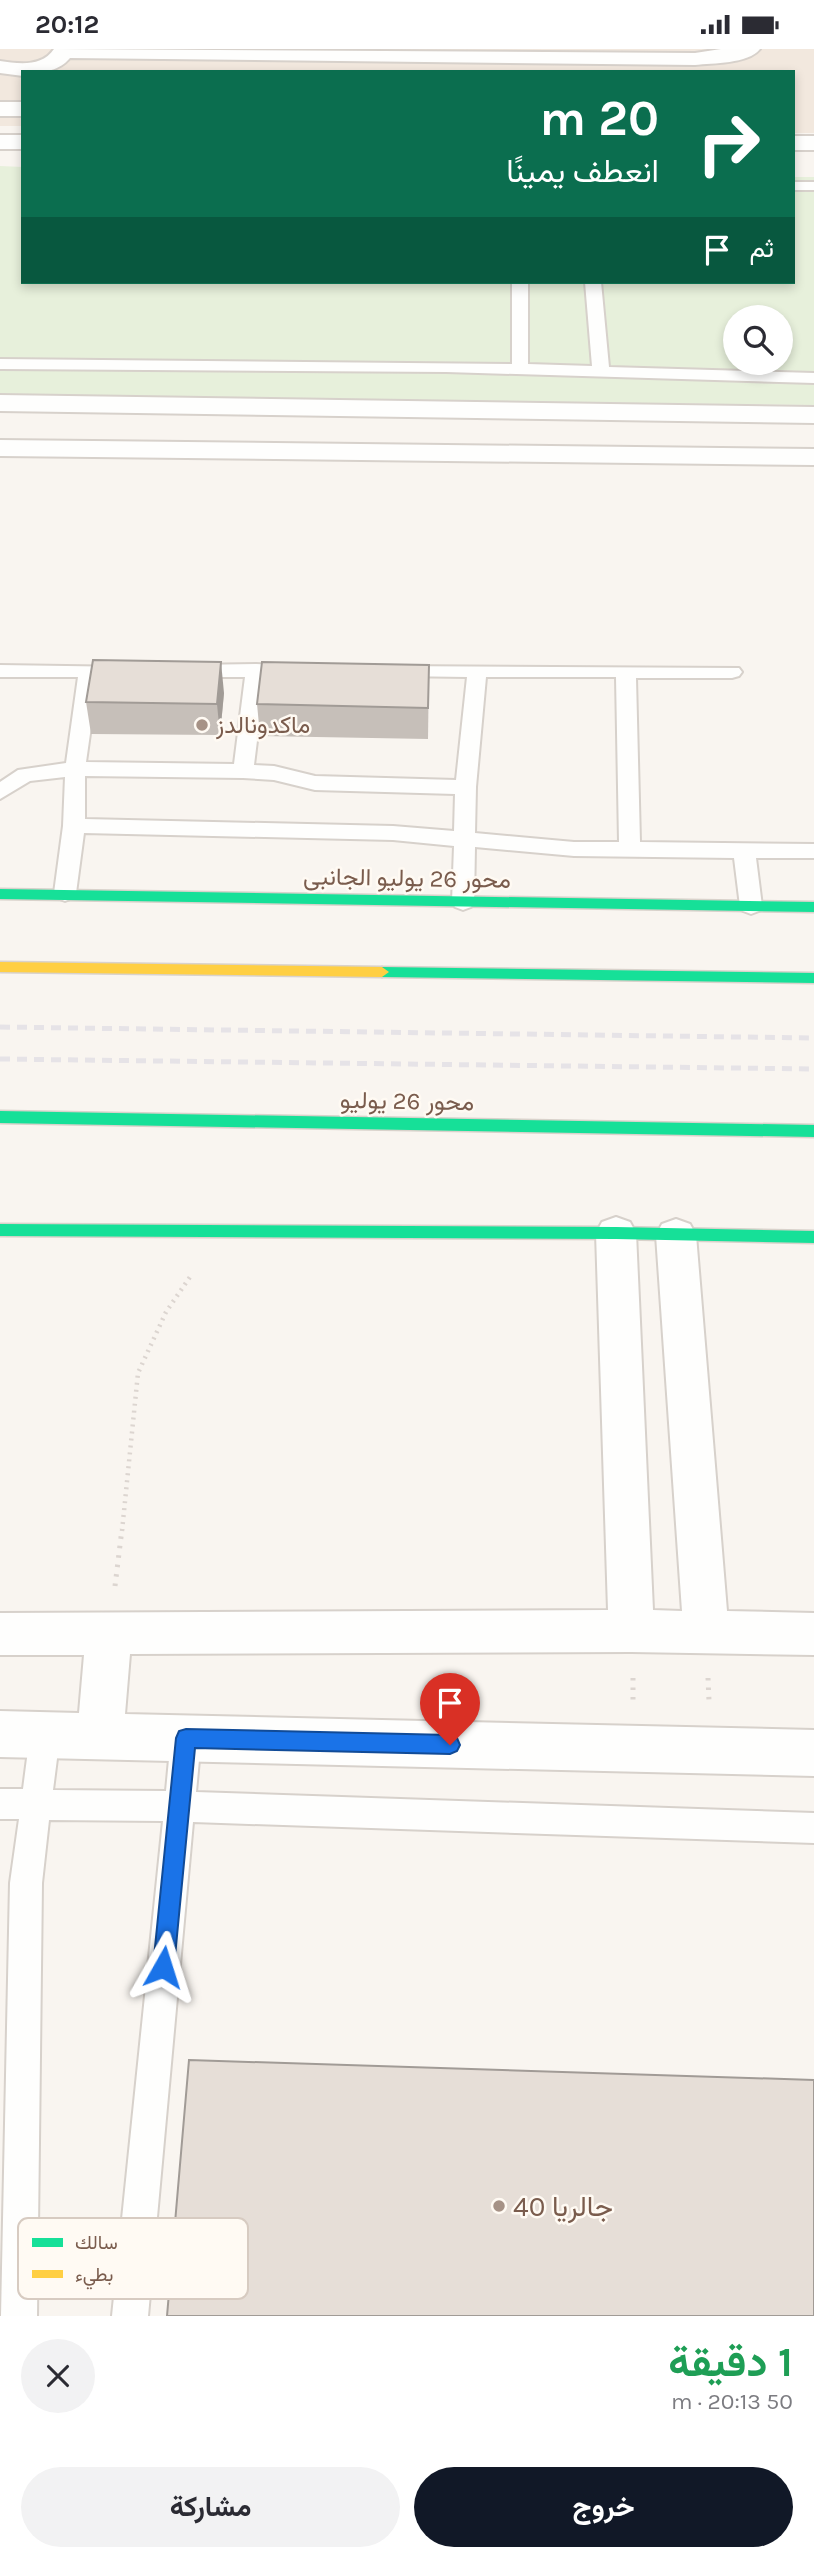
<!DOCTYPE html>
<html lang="ar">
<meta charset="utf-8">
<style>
:root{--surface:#fff;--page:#f2f2f3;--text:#2b2b33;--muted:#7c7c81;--accent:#111827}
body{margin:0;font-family:Karla,Vazirmatn,sans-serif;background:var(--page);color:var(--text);direction:rtl;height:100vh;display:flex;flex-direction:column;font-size:26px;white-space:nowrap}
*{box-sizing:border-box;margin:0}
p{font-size:23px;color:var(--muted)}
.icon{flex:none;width:38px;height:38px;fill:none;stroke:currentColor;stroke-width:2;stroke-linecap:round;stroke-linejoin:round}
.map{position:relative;height:2267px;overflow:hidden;direction:ltr}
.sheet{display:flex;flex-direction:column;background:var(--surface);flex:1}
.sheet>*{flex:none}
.guide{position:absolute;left:21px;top:21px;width:774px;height:214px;border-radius:0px;box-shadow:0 4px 10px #0003;direction:rtl;background:#0b6e4f;color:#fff;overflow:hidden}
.fabs{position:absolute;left:723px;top:256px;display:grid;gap:14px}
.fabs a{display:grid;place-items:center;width:70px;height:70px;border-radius:50%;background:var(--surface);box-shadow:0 4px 10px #0003;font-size:35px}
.pin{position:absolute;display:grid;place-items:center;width:60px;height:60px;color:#fff;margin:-72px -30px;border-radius:50% 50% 50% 0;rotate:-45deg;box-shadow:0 0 7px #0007}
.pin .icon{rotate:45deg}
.me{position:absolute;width:77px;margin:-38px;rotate:6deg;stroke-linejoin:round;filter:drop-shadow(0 0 5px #0008)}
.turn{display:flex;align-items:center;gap:24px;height:147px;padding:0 21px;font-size:32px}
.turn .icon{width:91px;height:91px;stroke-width:2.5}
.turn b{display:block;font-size:49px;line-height:60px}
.then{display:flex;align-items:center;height:66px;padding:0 21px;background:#0003;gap:14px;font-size:26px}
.round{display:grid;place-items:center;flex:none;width:74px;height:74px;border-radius:37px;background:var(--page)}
.headline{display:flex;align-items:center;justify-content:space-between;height:119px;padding:0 21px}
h1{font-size:42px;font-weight:700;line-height:52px;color:#1e9e55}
.cta{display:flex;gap:14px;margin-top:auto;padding:14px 21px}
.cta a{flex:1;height:80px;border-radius:42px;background:var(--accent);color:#fff;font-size:28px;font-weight:700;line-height:80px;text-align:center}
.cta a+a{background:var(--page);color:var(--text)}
.status{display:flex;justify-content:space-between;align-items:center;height:49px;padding:0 35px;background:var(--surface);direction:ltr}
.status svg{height:19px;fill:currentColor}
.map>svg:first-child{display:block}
.residential{fill:#f2e8de}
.green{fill:#e7f0db;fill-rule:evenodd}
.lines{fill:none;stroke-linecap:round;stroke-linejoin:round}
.lane-casing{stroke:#d7d1cb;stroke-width:4}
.street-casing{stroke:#d7d1cb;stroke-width:4}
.fast-casing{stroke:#d9d2cb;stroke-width:3}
.slow-casing{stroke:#d9d2cb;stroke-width:3}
.path-far1{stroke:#dcd5d0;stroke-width:4.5;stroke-dasharray:2 5;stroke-linecap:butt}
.path{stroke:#dcd5d0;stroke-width:5;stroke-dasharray:2.5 7;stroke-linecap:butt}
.lane{fill:#fefefd;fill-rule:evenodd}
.street{fill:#fefefd;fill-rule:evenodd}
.fast{fill:#16e098;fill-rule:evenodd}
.slow{fill:#ffcf43;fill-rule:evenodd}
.rail{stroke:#e6e3e7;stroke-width:5;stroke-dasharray:10 7;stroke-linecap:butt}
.wall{fill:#c6bfb9}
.shaded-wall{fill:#a19b96}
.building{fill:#e6ded7;stroke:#a19b96;stroke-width:2}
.route{fill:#1a73e8;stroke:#114b97;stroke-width:2}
.poi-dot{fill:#a69286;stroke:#fffaf3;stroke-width:2.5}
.labels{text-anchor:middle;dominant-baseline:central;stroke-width:5;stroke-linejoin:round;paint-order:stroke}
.poi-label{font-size:24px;fill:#7a5c4d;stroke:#fffaf3;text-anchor:start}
.street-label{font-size:24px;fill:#7a5c4d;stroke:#fffaf3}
.near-poi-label{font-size:28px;fill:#7a5c4d;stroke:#fffaf3;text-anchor:start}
.key{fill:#fffaf3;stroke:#d7cbc1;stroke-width:2}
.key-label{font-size:19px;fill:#7a5c4d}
</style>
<div class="status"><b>20:12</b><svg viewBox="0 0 49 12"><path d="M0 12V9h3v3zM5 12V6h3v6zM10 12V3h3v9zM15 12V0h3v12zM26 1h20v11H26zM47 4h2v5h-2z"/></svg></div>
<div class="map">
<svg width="814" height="2267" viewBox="0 0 814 2267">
<rect width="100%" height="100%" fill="#f9f5f0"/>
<path class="residential" d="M0 0H814V84H793V23H23V77H0Z"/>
<path class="green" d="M0 117 23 118V233H793V128H814V356L0 347ZM735 268H780V313H735Z"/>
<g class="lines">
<g class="lane-casing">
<g id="lane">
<rect x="793" y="133" width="21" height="8"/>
<path d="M512 233H528V315L592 317 585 233H601L609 318 814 324V334L446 323 0 320V310L512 315Z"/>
<path d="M256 615 300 617 303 621 300 625 265 627 254 716 274 717 315 727 456 731 467 628 396 627 389 625 386 621 389 617 739 619 742 623 739 627 732 629H636L640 793 814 795V809H756L762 857 759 862 751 865 743 862 740 857 734 809 574 807 475 798 474 853 471 858 463 861 455 858 452 853 454 797 393 791 84 784 76 844 73 849 65 852 57 849 54 844 63 777 65 728 30 732 0 750V733L18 721 66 714 78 628H0V616L132 618 135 622 132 626 98 628 86 713 234 715 245 628H190L183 626 180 622 183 618 190 616ZM486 628H616L619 793H574L475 784 476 738ZM85 727 243 729 274 731 315 741 455 745 454 782 393 777 85 770Z"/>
<path d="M45 1672 56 1676 60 1686 53 1741 166 1742 171 1689 175 1679 186 1675 197 1679 201 1689 196 1743 814 1764V1794L193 1773 148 2267H112L163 1772 49 1771 42 1834 37 2267H1L10 1834 19 1770H0V1740H23L30 1686 34 1676Z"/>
</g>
</g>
<g class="street-casing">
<g id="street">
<path d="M54 0 695 4 721 0H760C748 15 713 14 695 16L70 9C57 24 42 23 23 23V27L0 24V12C19 15 42 18 54 0Z"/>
<rect x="0" y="53" width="23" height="14"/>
<rect x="0" y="86" width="23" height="14"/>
<rect x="793" y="87" width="21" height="14"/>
<path d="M0 346 814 358V374L0 362Z"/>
<path d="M0 391 814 400V416L0 407Z"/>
<path d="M616 1168 630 1173 636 1184 653 1561 682 1562 656 1186 662 1175 676 1170 690 1175 696 1186 727 1562 814 1564V1606L631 1603 130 1605 125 1665 814 1681V1727L0 1708V1662L79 1664 84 1606H0V1564L608 1561 596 1184 602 1173Z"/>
</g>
</g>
<g class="fast-casing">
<g id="fast">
<path d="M0 840 814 853V863L0 850Z"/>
<path d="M382 918 814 924V934L382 928 375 923Z"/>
<path d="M0 1062 814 1076V1088L0 1074Z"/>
<path d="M0 1175 616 1178 814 1182V1194L616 1190 0 1187Z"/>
</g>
</g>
<g class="slow-casing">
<path id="slow" d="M0 913 382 918 389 923 382 928 0 923Z"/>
</g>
<path class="path-far1" d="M122 1482 138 1324 166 1263 192 1225"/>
<g class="path">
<path d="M115 1537 122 1480"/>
<path d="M633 1629V1652"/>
<path d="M708 1629 709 1652"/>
</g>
<use href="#lane" class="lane"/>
<use href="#street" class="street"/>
<use href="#fast" class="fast"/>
<use href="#slow" class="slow"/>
<g class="rail">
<path d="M0 978 814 989"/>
<path d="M0 1010 814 1020"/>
</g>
</g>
<g class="wall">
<path d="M429 616 428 690 260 687 257 655Z"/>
<path d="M224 644 220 686 91 685 86 653Z"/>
</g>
<path class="shaded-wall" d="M221 613 224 644 220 686 217 655Z"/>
<g class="building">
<path d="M93 611 221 613 217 655 86 653Z"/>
<path d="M262 613 429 616 428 659 257 655Z"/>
<path d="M189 2011 814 2031V2267H167Z"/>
</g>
<path class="route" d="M186 1680 450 1686 457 1689 460 1696 457 1702 450 1705 195 1699 174 1918 171 1925 163 1928 156 1925 153 1918 176 1689 179 1682Z"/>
<g class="poi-dot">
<circle cx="202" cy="676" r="7"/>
<circle cx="499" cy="2157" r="7"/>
</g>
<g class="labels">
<g class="poi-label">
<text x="216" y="676">ماكدونالدز</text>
</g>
<g class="street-label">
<text transform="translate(407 829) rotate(1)">محور 26 يوليو الجانبى</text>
<text transform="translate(407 1052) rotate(1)">محور 26 يوليو</text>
</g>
<g class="near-poi-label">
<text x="513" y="2157">جالريا 40</text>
</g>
</g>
<rect x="18" y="2169" width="230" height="81" rx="10" class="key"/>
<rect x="32" y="2189" width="31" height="9" fill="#16e098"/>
<rect x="32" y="2221" width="31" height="8" fill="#ffcf43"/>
<g class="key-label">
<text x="75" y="2200">سالك</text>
<text x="75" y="2232">بطيء</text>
</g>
</svg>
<div class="fabs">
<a><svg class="icon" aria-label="search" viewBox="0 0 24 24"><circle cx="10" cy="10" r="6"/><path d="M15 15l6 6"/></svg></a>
</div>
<div class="pin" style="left:450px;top:1696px;background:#d93025"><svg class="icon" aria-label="arrive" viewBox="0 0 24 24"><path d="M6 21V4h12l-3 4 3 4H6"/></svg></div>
<svg class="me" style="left:163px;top:1918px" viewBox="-20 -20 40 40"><path d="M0-17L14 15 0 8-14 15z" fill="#1a73e8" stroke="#fff" stroke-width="4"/></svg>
<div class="guide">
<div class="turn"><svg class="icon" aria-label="right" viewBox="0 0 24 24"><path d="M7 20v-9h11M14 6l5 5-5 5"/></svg><div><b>20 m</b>انعطف يمينًا</div></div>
<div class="then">ثم<svg class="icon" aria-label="arrive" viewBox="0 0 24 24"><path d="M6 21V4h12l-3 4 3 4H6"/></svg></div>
</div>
</div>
<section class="sheet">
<div class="headline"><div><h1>1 دقيقة</h1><p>50 m · 20:13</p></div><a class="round"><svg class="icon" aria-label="close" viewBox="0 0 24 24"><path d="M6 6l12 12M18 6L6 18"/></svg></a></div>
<div class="cta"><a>خروج</a><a>مشاركة</a></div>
</section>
